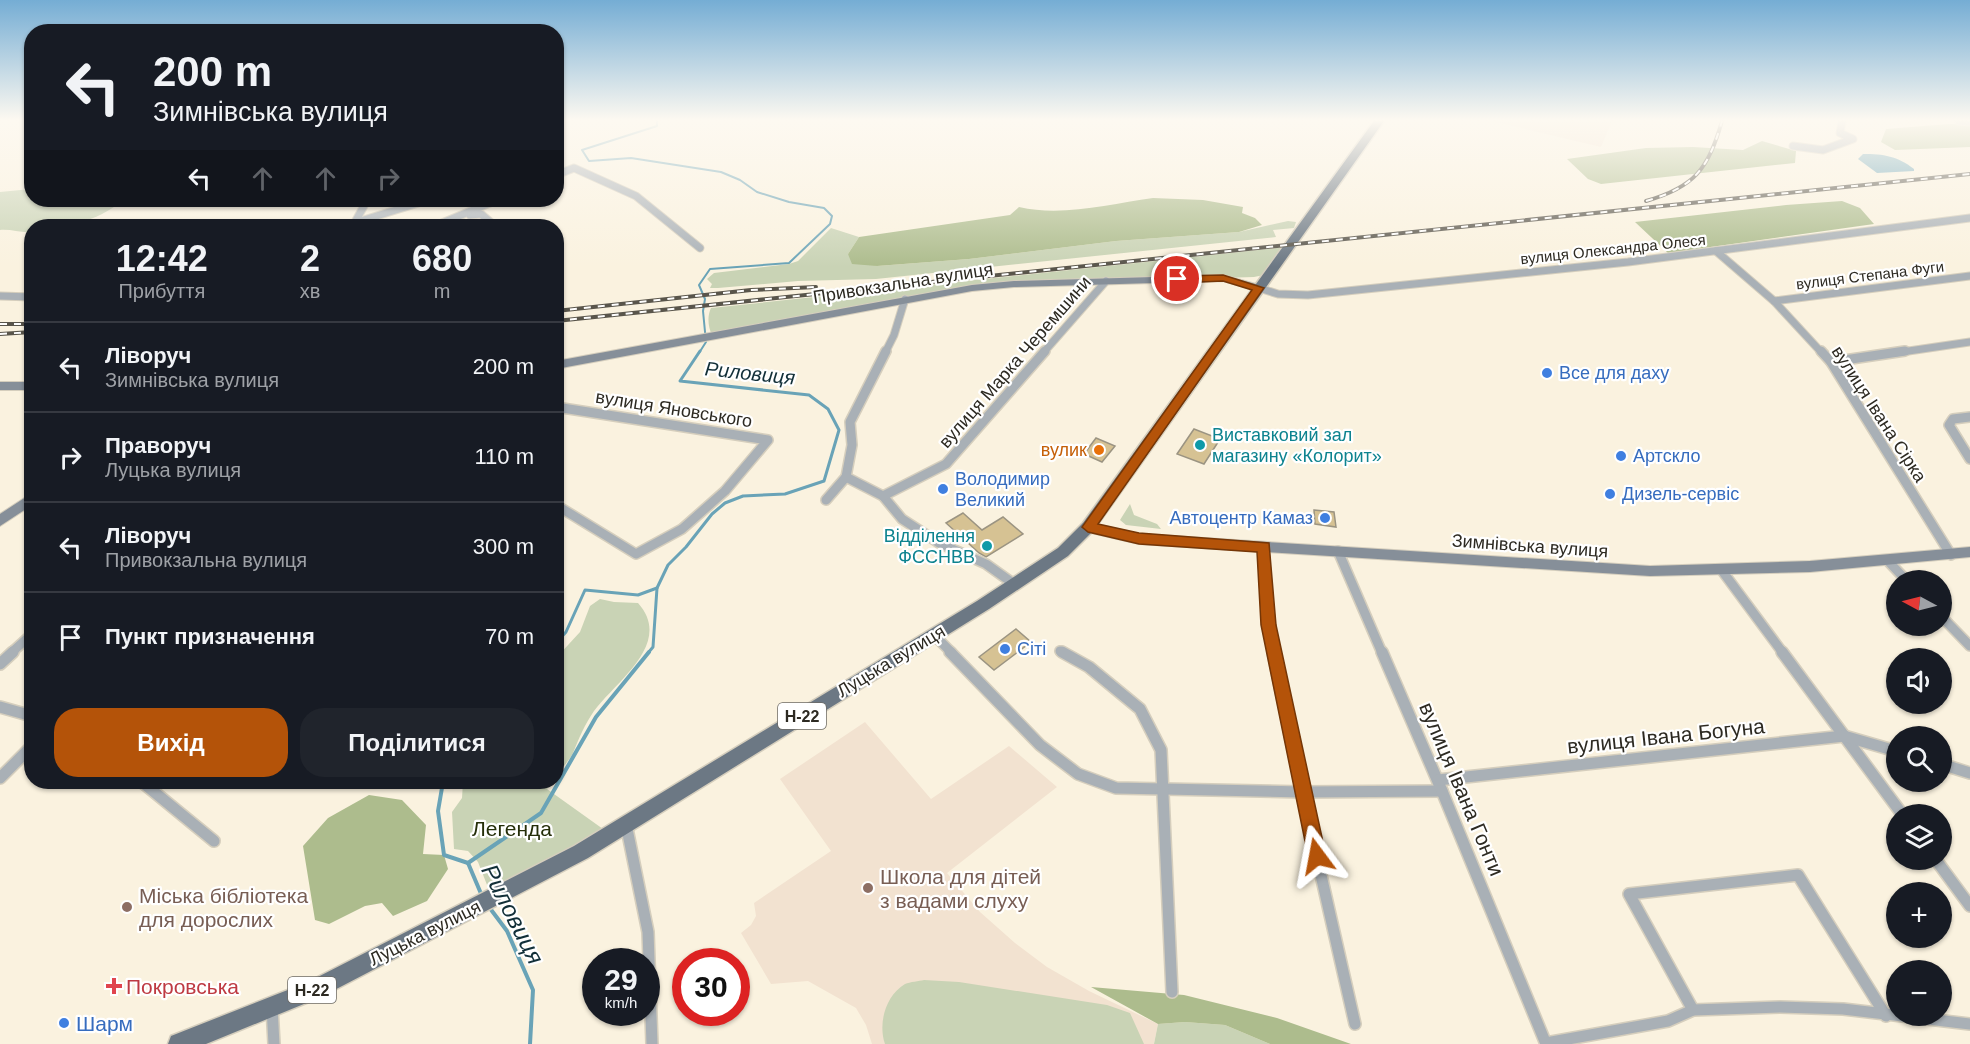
<!DOCTYPE html>
<html lang="uk">
<meta charset="utf-8">
<style>
:root{--surface:#171b24;--page:#20242c;--text:#f1f3f6;--muted:#9ea1a6;--line:#363941;--accent:#b45309}
body{margin:0;font-family:Arial,sans-serif;background:var(--page);color:var(--text);height:100vh;display:flex;flex-direction:column;font-size:22px;white-space:nowrap}
*{box-sizing:border-box;margin:0}
p{font-size:20px;color:var(--muted)}
.icon{flex:none;width:33px;height:33px;fill:none;stroke:currentColor;stroke-width:2;stroke-linecap:round;stroke-linejoin:round}
.map{position:relative;flex:1;overflow:hidden}
.panel{position:absolute;left:24px;top:219px;width:540px;height:570px;display:flex;flex-direction:column;background:var(--surface);border-radius:24px;box-shadow:0 2px 4px #0004}
.panel>*{flex:none}
.guide{position:absolute;left:24px;top:24px;width:540px;height:183px;border-radius:24px;box-shadow:0 2px 4px #0004;background:#171b24;color:var(--text);overflow:hidden}
.needle{width:39px;rotate:277deg}
.buttons{position:absolute;left:1886px;top:570px;display:grid;gap:12px}
.buttons a{display:grid;place-items:center;width:66px;height:66px;border-radius:50%;background:var(--surface);box-shadow:0 2px 4px #0004;font-size:30px}
.speed{position:absolute;left:582px;top:948px;display:flex;gap:12px;font-size:30px;font-weight:700;text-align:center}
.speed>*{display:grid;place-content:center;width:78px;height:78px;border-radius:50%;background:var(--surface);box-shadow:0 2px 4px #0004;line-height:1}
.speed small{font-size:15px;font-weight:400}
.speed .limit{border:9px solid #d22;background:#fff;color:#111}
.pin{position:absolute;display:grid;place-items:center;width:51px;height:51px;color:#fff;margin:-26px;border:3px solid #fff;border-radius:50%;box-shadow:0 2px 6px #0007}
.me{position:absolute;width:66px;margin:-33px;rotate:347deg;stroke-linejoin:round;filter:drop-shadow(0 0 4px #0008)}
.turn{display:flex;align-items:center;gap:21px;height:126px;padding:0 30px;font-size:27px}
.turn .icon{width:78px;height:78px;stroke-width:2.5}
.turn b{display:block;font-size:42px;line-height:51px}
.lanes{display:flex;align-items:center;height:57px;padding:0 30px;background:#0003;justify-content:center;gap:30px;direction:ltr}
.lanes .off{opacity:.35}
.eta{display:flex;justify-content:space-evenly;align-items:center;height:102px;text-align:center}
.eta b{font-size:36px;font-weight:600;line-height:42px}
.primary-button{display:flex;gap:12px;margin-top:auto;padding:12px 30px}
.primary-button a{flex:1;height:69px;border-radius:24px;background:var(--accent);color:#fff;font-size:24px;font-weight:600;line-height:69px;text-align:center}
.primary-button a+a{background:var(--page);color:var(--text)}
ul{padding:0;list-style:none}
li{display:flex;align-items:center;gap:18px;height:90px;padding:0 30px;border-top:2px solid var(--line)}
li div{flex:1}
li b{display:block;font-size:22px}
li em{font-style:normal}
.map>svg:first-child{display:block}
.education{fill:#f2e2d0}
.green{fill:#c9d3b5}
.forest{fill:#adbc8d}
.water{fill:#69a3b7}
.lines{fill:none;stroke-linecap:round;stroke-linejoin:round}
.stream-far2{stroke:#69a3b7;stroke-width:2}
.stream-far1{stroke:#69a3b7;stroke-width:3}
.stream{stroke:#69a3b7;stroke-width:4}
.building{fill:#d6c293;stroke:#9b9482;stroke-width:1.5}
.street-far2-casing{stroke:#d5cebd;stroke-width:9}
.street-far1-casing{stroke:#d5cebd;stroke-width:12}
.street-casing{stroke:#d5cebd;stroke-width:14}
.secondary-casing{stroke:#d5cebd;stroke-width:2}
.primary-casing{stroke:#d5cebd;stroke-width:3}
.street-far2{stroke:#a9b0b6;stroke-width:7}
.street-far1{stroke:#a9b0b6;stroke-width:9}
.street{stroke:#a9b0b6;stroke-width:11}
.secondary{fill:#868f99;fill-rule:evenodd}
.primary{fill:#6c7884;fill-rule:evenodd}
.rail-casing{stroke:#59554b;stroke-width:4}
.rail{stroke:#fff;stroke-width:2;stroke-dasharray:7;stroke-linecap:butt}
.route{fill:#b45309;stroke:#753606;stroke-width:1.5}
.shop-dot{fill:#3f7fe0;stroke:#fff;stroke-width:2}
.culture-dot{fill:#0f9aa8;stroke:#fff;stroke-width:2}
.food-dot{fill:#e8710a;stroke:#fff;stroke-width:2}
.education-dot{fill:#8d6e63;stroke:#fff;stroke-width:2}
.health-dot{fill:#e0444e;stroke:#fff;stroke-width:2}
.labels{text-anchor:middle;dominant-baseline:central;stroke-width:4.5;stroke-linejoin:round;paint-order:stroke}
.far-street-label{font-size:15px;fill:#2d2a22;stroke:#fff}
.shield{fill:#fff;stroke:#6c6a64;stroke-width:1.5}
.shield-label{font-size:16px;font-weight:bold;fill:#2d2a22}
.street-label{font-size:18px;fill:#2d2a22;stroke:#fff}
.shop-label{font-size:18px;fill:#366cbe;stroke:#fff;text-anchor:start}
.culture-label{font-size:18px;fill:#0d838f;stroke:#fff;text-anchor:start}
.food-label{font-size:18px;fill:#c56008;stroke:#fff;text-anchor:end}
.water-label{font-size:20px;font-style:italic;fill:#122f38;stroke:#fff}
.near-street-label{font-size:21px;fill:#2d2a22;stroke:#fff}
.near-park-label{font-size:21px;fill:#252e09;stroke:#fff}
.near-education-label{font-size:21px;fill:#785e54;stroke:#fff;text-anchor:start}
.near-health-label{font-size:21px;fill:#be3a42;stroke:#fff;text-anchor:start}
.near-shop-label{font-size:21px;fill:#366cbe;stroke:#fff;text-anchor:start}
.near-water-label{font-size:24px;font-style:italic;fill:#122f38;stroke:#fff}
</style>
<div class="map">
<svg width="1970" height="1044" viewBox="0 0 1970 1044">
<rect width="100%" height="100%" fill="#faf2df"/>
<g class="education">
<path d="M1492 121H1612L1601 147Z"/>
<path d="M865 722 931 799 1009 746 1057 787 947 873 980 912 1015 943 1047 967 1089 991 1158 1024 1154 1044H872L866 1025 856 1008 808 981 771 984 741 933 751 925 756 916 754 903 831 851 780 779Z"/>
</g>
<g class="green">
<path d="M31 189 32 200H124C92 224 71 226 32 226L31 232C21 233 11 229 0 230V192Z"/>
<path d="M1288 221 1296 222 1294 228 1273 230 1276 237 876 279 798 281 718 288H710L712 284 707 279 714 273 789 264 798 261 831 228 859 237 848 254 877 266 969 259 1116 241 1239 232Z"/>
<path d="M1287 247 1264 275 1254 277 1001 285 712 335C708 327 707 316 711 308Z"/>
<path d="M1130 504 1134 515 1157 524 1161 529 1126 525 1120 520Z"/>
<path d="M600 599 614 602 638 603C674 643 616 681 594 711 585 724 579 738 573 753 569 761 562 768 557 775V657L580 632 590 606Z"/>
<path d="M463 782H552L547 789 603 829 491 895 478 862 468 851 454 849 452 812 462 798Z"/>
<path d="M924 980 959 982 1107 1005 1130 1013 1144 1044H885C878 1024 885 996 905 984 910 982 919 981 924 980Z"/>
<path d="M1185 1022 1225 1025 1270 1044H1154L1158 1024Z"/>
</g>
<g class="forest">
<path d="M1949 124H1970V147L1895 150 1881 142 1886 129Z"/>
<path d="M1762 141 1796 151 1795 163 1601 184 1588 179 1567 159 1646 148 1693 147 1743 150Z"/>
<path d="M1153 198 1203 200 1243 207 1242 213 1255 218 1262 225 1239 232 1116 241 969 259 877 266 852 264 848 254 859 237 1010 215 1019 207C1062 217 1110 204 1153 198Z"/>
<path d="M1842 201 1860 208 1874 224 1668 253 1635 222 1786 205Z"/>
<path d="M369 795 402 800 426 825 423 854 444 855 448 869 427 901 393 916 382 903 365 906 329 924 315 920 303 846 328 818Z"/>
<path d="M1091 987 1184 995 1277 1018 1351 1044H1270L1225 1025 1185 1022 1158 1024Z"/>
</g>
<path class="water" d="M1863 154C1884 154 1897 156 1914 169V171L1877 173 1858 159Z"/>
<g class="lines">
<path class="stream-far2" d="M657 121V126L582 150 589 161 631 158 721 172 740 180 757 192 789 202 824 208 832 216 830 224 789 263 710 269 699 285 705 299 703 311 706 342 699 353"/>
<g class="stream-far1">
<path d="M556 643 566 632 585 590 638 595 657 588 668 565 686 547 712 514 725 503 743 496 785 494 824 481 839 430 828 409 809 395 680 381 700 351"/>
<path d="M648 653 653 647 657 588"/>
</g>
<g class="stream">
<path d="M443 782 438 811 444 855 468 863 482 896"/>
<path d="M468 863 541 813 596 717 649 652"/>
<path d="M489 907 507 931 533 990 530 1044"/>
</g>
</g>
<g class="building">
<path d="M1194 429 1220 439 1204 464 1177 454Z"/>
<path d="M1096 438 1115 446 1102 462 1084 454Z"/>
<path d="M1314 510 1334 512 1336 527 1315 524Z"/>
<path d="M963 513 982 530 1003 517 1023 534 986 557 979 553 946 523Z"/>
<path d="M1016 629 1031 642 994 670 979 657Z"/>
</g>
<g class="lines">
<g class="street-far2-casing">
<g id="street-far2">
<path d="M1959 121 1970 122"/>
<path d="M1793 146 1823 150 1853 139 1840 133 1842 121"/>
<path d="M556 175 574 168 636 196 700 248"/>
<path d="M470 215 481 214 495 226"/>
<path d="M354 223 428 200"/>
<path d="M354 224 365 204 364 200"/>
<path d="M435 226 497 200"/>
<path d="M1716 251 1774 301 1822 353"/>
<path d="M1259 288 1278 294 1308 295 1628 262 1970 218"/>
<path d="M0 296 32 297"/>
<path d="M1774 301 1970 276"/>
<path d="M885 353 894 335 905 299"/>
<path d="M1043 353 1106 281"/>
<path d="M1895 353 1970 342"/>
</g>
</g>
<g class="street-far1-casing">
<g id="street-far1">
<path d="M1821 351 1831 362 1951 555"/>
<path d="M1831 362 1905 351"/>
<path d="M556 407 768 440 725 491 682 529 636 554 556 505"/>
<path d="M1970 417 1953 419 1949 425 1970 459"/>
<path d="M846 477 883 496 902 519 939 543 986 564 1014 584"/>
<path d="M883 496 946 464 1045 351"/>
<path d="M826 500 846 477 852 445 850 422 886 351"/>
<path d="M1264 547 1268 625 1274 653"/>
<path d="M1338 551 1382 653"/>
<path d="M1888 561 1906 580"/>
<path d="M1723 572 1783 653"/>
<path d="M1941 616 1970 646"/>
<path d="M934 635 952 653"/>
<path d="M1060 651 1064 653"/>
<path d="M11 653 32 634"/>
</g>
</g>
<g class="street-casing">
<g id="street">
<path d="M950 652 1040 745 1078 774 1116 788 1302 792 1442 791"/>
<path d="M1062 652 1089 667 1140 709 1161 750 1172 992"/>
<path d="M1273 652 1302 792 1355 1024"/>
<path d="M1382 652 1442 791 1546 1044"/>
<path d="M1782 652 1902 814"/>
<path d="M0 664 13 652"/>
<path d="M0 707 32 716"/>
<path d="M1941 764 1970 773"/>
<path d="M0 778 32 746"/>
<path d="M1438 780 1844 736 1896 751"/>
<path d="M142 782 214 841"/>
<path d="M626 824 648 932 652 1044"/>
<path d="M1936 860 1970 906"/>
<path d="M272 1007 274 1044"/>
<path d="M1693 1010 1629 894 1798 875 1886 1016"/>
<path d="M1546 1043 1668 1021 1693 1010 1780 1007 1843 1009 1970 1024"/>
</g>
</g>
<g class="secondary-casing">
<g id="secondary">
<path d="M1223 275 1263 286 1264 288 1259 291 1223 281 1014 287 972 291 556 369V361L972 285 1014 281Z"/>
<rect x="0" y="382" width="32" height="8"/>
<path d="M32 493V505L0 526V514Z"/>
<path d="M1088 522 1139 534 1650 566 1810 561 1970 547V557L1810 572 1650 576 1139 544 1083 531 1081 527 1083 523Z"/>
</g>
</g>
<g class="primary-casing">
<path id="primary" d="M1374 121H1384L1093 531 1068 556 989 609 588 858 321 997 206 1044H168L171 1036 308 982 574 846 977 601 1058 548 1083 523Z"/>
</g>
<use href="#street-far2" class="street-far2"/>
<use href="#street-far1" class="street-far1"/>
<use href="#street" class="street"/>
<use href="#secondary" class="secondary"/>
<use href="#primary" class="primary"/>
<g class="rail-casing">
<g id="rail">
<path d="M1646 201C1695 187 1708 169 1722 121"/>
<path d="M556 311 751 290 816 287"/>
<path d="M556 321 1970 174"/>
<path d="M0 324H32"/>
<path d="M0 334 32 332"/>
</g>
</g>
<use href="#rail" class="rail"/>
</g>
<linearGradient id="sky" x2="0" y2="1"><stop stop-color="#75add4"/><stop offset="0.45" stop-color="#fdf9f1"/><stop offset="1" stop-color="#fdf9f1" stop-opacity="0"/></linearGradient>
<rect width="1970" height="267" fill="url(#sky)"/>
<path class="route" d="M1223 275 1264 288 1098 524 1139 533 1269 543 1276 625 1326 856 1323 862 1317 865 1311 862 1308 856 1261 625 1257 552 1139 544 1088 532 1082 527 1252 290 1223 281 1177 283 1171 279 1177 276Z"/>
<g class="shop-dot">
<circle cx="1547" cy="373" r="6"/>
<circle cx="1621" cy="456" r="6"/>
<circle cx="943" cy="489" r="6"/>
<circle cx="1610" cy="494" r="6"/>
<circle cx="1325" cy="518" r="6"/>
<circle cx="1005" cy="649" r="6"/>
<circle cx="64" cy="1023" r="6"/>
</g>
<g class="culture-dot">
<circle cx="1200" cy="445" r="6"/>
<circle cx="987" cy="546" r="6"/>
</g>
<circle class="food-dot" cx="1099" cy="450" r="6"/>
<g class="education-dot">
<circle cx="868" cy="888" r="6"/>
<circle cx="127" cy="907" r="6"/>
</g>
<path class="health-dot" d="M111 977h6v6h6v6h-6v6h-6v-6h-6v-6h6z"/>
<g class="labels">
<g class="far-street-label">
<text transform="translate(1613 249) rotate(-6)">вулиця Олександра Олеся</text>
<text transform="translate(1870 275) rotate(-7)">вулиця Степана Фуги</text>
</g>
<g class="shield">
<rect x="778" y="703" width="48" height="26" rx="4.5"/>
<rect x="288" y="977" width="48" height="26" rx="4.5"/>
</g>
<g class="shield-label">
<text x="802" y="716">Н-22</text>
<text x="312" y="990">Н-22</text>
</g>
<g class="street-label">
<text transform="translate(903 283) rotate(-9)">Привокзальна вулиця</text>
<text transform="translate(1015 362) rotate(-49)">вулиця Марка Черемшини</text>
<text transform="translate(674 409) rotate(9)">вулиця Яновського</text>
<text transform="translate(1879 414) rotate(57)">вулиця Івана Сірка</text>
<text transform="translate(1530 546) rotate(4)">Зимнівська вулиця</text>
<text transform="translate(891 661) rotate(-31)">Луцька вулиця</text>
<text transform="translate(425 933) rotate(-27)">Луцька вулиця</text>
</g>
<g class="shop-label">
<text x="1559" y="373">Все для даху</text>
<text x="1633" y="456">Артскло</text>
<text x="955" y="479">Володимир<tspan x="955" dy="21">Великий</tspan></text>
<text x="1622" y="494">Дизель-сервіс</text>
<text x="1313" y="518" text-anchor="end">Автоцентр Камаз</text>
<text x="1017" y="649">Cіті</text>
</g>
<g class="culture-label">
<text x="1212" y="435">Виставковий зал<tspan x="1212" dy="21">магазину «Колорит»</tspan></text>
<text x="975" y="536" text-anchor="end">Відділення<tspan x="975" dy="21">ФССНВВ</tspan></text>
</g>
<g class="food-label">
<text x="1087" y="450">вулик</text>
</g>
<g class="water-label">
<text transform="translate(750 373) rotate(6)">Риловиця</text>
</g>
<g class="near-street-label">
<text transform="translate(1666 736) rotate(-6)">вулиця Івана Богуна</text>
<text transform="translate(1462 789) rotate(67)">вулиця Івана Гонти</text>
</g>
<g class="near-park-label">
<text x="512" y="828">Легенда</text>
</g>
<g class="near-education-label">
<text x="880" y="876">Школа для дітей<tspan x="880" dy="24">з вадами слуху</tspan></text>
<text x="139" y="895">Міська бібліотека<tspan x="139" dy="24">для дорослих</tspan></text>
</g>
<g class="near-health-label">
<text x="126" y="986">Покровська</text>
</g>
<g class="near-shop-label">
<text x="76" y="1023">Шарм</text>
</g>
<g class="near-water-label">
<text transform="translate(513 914) rotate(63)">Риловиця</text>
</g>
</g>
</svg>
<div class="buttons">
<a><svg class="needle" viewBox="-14 -14 28 28"><path d="M0-13l5 13h-10z" fill="#e53935"/><path d="M0 13l5-13h-10z" fill="#9ea1a6"/></svg></a>
<a><svg class="icon" aria-label="sound" viewBox="0 0 24 24"><path d="M4 9h4l5-4v14l-5-4H4zM17 9q2 3 0 6"/></svg></a>
<a><svg class="icon" aria-label="search" viewBox="0 0 24 24"><circle cx="10" cy="10" r="6"/><path d="M15 15l6 6"/></svg></a>
<a><svg class="icon" aria-label="layers" viewBox="0 0 24 24"><path d="M12 4l9 5-9 5-9-5zM3 14l9 5 9-5"/></svg></a>
<a>+</a>
<a>−</a>
</div>
<div class="speed"><div>29<small>km/h</small></div><div class="limit">30</div></div>
<div class="pin" style="left:1177px;top:279px;background:#d93025"><svg class="icon" aria-label="arrive" viewBox="0 0 24 24"><path d="M6 21V4h12l-3 4 3 4H6"/></svg></div>
<svg class="me" style="left:1317px;top:856px" viewBox="-20 -20 40 40"><path d="M0-17L14 15 0 8-14 15z" fill="#b45309" stroke="#fff" stroke-width="4"/></svg>
<div class="guide">
<div class="turn"><svg class="icon" aria-label="left" viewBox="0 0 24 24"><path d="M17 20v-9H6M10 6l-5 5 5 5"/></svg><div><b>200 m</b>Зимнівська вулиця</div></div>
<div class="lanes"><svg class="icon" aria-label="left" viewBox="0 0 24 24"><path d="M17 20v-9H6M10 6l-5 5 5 5"/></svg><svg class="icon off" aria-label="ahead" viewBox="0 0 24 24"><path d="M12 20V5M6 11l6-6 6 6"/></svg><svg class="icon off" aria-label="ahead" viewBox="0 0 24 24"><path d="M12 20V5M6 11l6-6 6 6"/></svg><svg class="icon off" aria-label="right" viewBox="0 0 24 24"><path d="M7 20v-9h11M14 6l5 5-5 5"/></svg></div>
</div>
<section class="panel">
<div class="eta">
<div><b>12:42</b><p>Прибуття</p></div>
<div><b>2</b><p>хв</p></div>
<div><b>680</b><p>m</p></div>
</div>
<ul>
<li><svg class="icon" aria-label="left" viewBox="0 0 24 24"><path d="M17 20v-9H6M10 6l-5 5 5 5"/></svg><div><b>Ліворуч</b><p>Зимнівська вулиця</p></div><em>200 m</em></li>
<li><svg class="icon" aria-label="right" viewBox="0 0 24 24"><path d="M7 20v-9h11M14 6l5 5-5 5"/></svg><div><b>Праворуч</b><p>Луцька вулиця</p></div><em>110 m</em></li>
<li><svg class="icon" aria-label="left" viewBox="0 0 24 24"><path d="M17 20v-9H6M10 6l-5 5 5 5"/></svg><div><b>Ліворуч</b><p>Привокзальна вулиця</p></div><em>300 m</em></li>
<li><svg class="icon" aria-label="arrive" viewBox="0 0 24 24"><path d="M6 21V4h12l-3 4 3 4H6"/></svg><div><b>Пункт призначення</b></div><em>70 m</em></li>
</ul>
<div class="primary-button"><a>Вихід</a><a>Поділитися</a></div>
</section>
</div>
